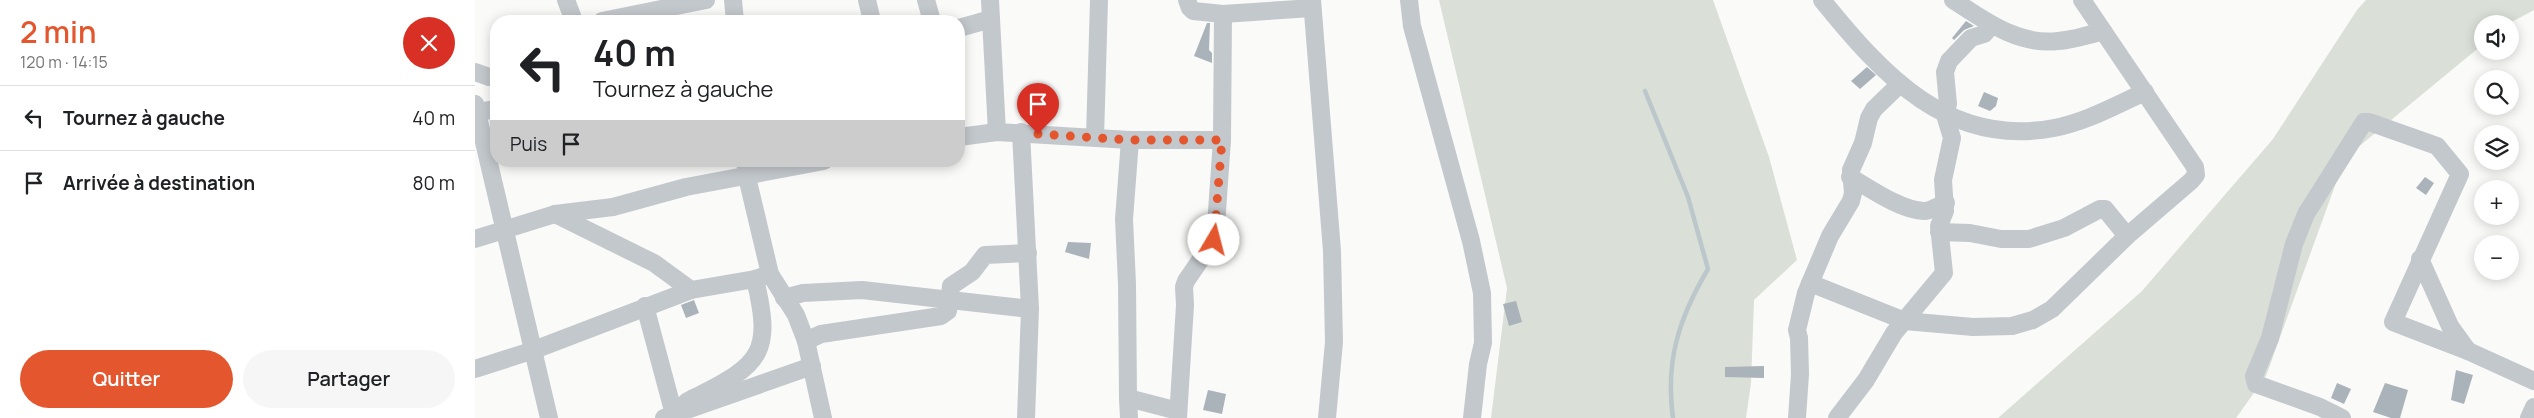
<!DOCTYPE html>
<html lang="fr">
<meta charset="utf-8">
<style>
:root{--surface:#fff;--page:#f6f6f6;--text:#202124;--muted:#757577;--line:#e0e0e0;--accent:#e4572e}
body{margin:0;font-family:Manrope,sans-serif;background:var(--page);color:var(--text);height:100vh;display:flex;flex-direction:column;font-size:19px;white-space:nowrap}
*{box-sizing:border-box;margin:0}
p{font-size:16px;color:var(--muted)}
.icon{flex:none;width:28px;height:28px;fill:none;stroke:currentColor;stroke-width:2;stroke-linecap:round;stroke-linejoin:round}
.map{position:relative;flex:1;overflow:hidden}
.sheet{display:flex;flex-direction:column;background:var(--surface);width:475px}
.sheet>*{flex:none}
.hud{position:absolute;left:15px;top:15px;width:475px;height:152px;border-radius:20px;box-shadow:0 2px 12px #0003;background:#fff;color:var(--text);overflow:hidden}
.buttons{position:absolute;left:1999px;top:15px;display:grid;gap:10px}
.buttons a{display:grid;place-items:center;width:45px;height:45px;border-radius:50%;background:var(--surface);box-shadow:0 2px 12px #0003;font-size:25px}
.pin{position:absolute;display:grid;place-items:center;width:42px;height:42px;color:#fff;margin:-51px -21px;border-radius:50% 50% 50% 0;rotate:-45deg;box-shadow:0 0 5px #0007}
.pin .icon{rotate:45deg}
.me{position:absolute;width:55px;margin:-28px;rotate:8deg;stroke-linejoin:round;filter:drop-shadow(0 0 4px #0008)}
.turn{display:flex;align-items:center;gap:18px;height:105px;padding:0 20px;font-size:22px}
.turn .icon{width:65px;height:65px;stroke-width:2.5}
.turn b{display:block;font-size:35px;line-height:42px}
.then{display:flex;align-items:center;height:48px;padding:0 20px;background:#0003;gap:10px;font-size:19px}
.round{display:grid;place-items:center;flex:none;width:52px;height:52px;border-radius:26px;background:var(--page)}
.headline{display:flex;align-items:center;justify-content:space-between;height:85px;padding:0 20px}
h1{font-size:30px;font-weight:600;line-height:38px;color:var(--accent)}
.primary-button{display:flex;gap:10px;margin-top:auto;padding:10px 20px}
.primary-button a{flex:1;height:58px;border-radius:30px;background:var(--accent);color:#fff;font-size:20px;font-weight:600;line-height:58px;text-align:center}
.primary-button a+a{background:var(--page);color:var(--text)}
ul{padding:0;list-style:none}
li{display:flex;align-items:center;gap:15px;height:65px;padding:0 20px;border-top:1px solid var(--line)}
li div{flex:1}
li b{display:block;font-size:19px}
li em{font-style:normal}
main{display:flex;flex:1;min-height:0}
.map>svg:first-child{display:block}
.green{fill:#dadfd7}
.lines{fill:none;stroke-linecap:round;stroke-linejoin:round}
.stream{stroke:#bbc7cb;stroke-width:4.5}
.building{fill:#aab3b9}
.street{stroke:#c3c8cc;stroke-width:18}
.route{stroke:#e4572e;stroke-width:9;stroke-dasharray:0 16.2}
</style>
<main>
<section class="sheet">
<div class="headline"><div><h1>2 min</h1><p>120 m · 14:15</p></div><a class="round" style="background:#d93025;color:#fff"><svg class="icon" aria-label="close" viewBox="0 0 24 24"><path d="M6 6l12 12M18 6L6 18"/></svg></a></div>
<ul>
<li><svg class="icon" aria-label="left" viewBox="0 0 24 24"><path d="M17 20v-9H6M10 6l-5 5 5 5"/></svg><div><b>Tournez à gauche</b></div><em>40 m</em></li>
<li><svg class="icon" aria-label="arrive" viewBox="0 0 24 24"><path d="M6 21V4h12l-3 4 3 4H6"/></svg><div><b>Arrivée à destination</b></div><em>80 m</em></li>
</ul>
<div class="primary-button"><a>Quitter</a><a>Partager</a></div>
</section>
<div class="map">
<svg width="2059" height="418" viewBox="0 0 2059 418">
<rect width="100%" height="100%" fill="#fafaf8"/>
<g class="green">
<path d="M964 0H1238L1294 157 1322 260 1279 300 1276 383 1271 418H1016L1032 288Z"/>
<path d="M1891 0H2059V10L2033 24H2008L2007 45 1870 158 1791 376 1761 418H1523L1667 291 1798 139 1882 10Z"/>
</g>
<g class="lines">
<path class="stream" d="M1170 91 1213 197 1233 269C1204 318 1190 361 1198 418"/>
</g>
<g class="building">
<path d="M1491 21 1499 26 1489 30 1479 40 1477 38Z"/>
<path d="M732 23H735L734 50 737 53V63L719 56Z"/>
<path d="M1392 67 1401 75 1385 89 1376 81Z"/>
<path d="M1509 92 1523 98 1521 106 1515 111 1503 106Z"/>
<path d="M1950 177 1959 183 1951 195 1941 188Z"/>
<path d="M593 242 616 243 614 259 590 252Z"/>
<path d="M219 300 224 313 211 318 206 305Z"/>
<path d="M1041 301 1047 322 1034 326 1028 304Z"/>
<path d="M1289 366V378L1250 377V367Z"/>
<path d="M1981 370 1998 375 1989 404 1976 400Z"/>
<path d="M1862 383 1876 389 1869 404 1856 398Z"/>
<path d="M1910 383 1933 390 1925 418H1916L1898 412Z"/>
<path d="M733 390 751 394 747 414 728 410Z"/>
</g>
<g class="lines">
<g class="street">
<path d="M91 0 99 21"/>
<path d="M258 0 260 21"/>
<path d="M392 0 397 21"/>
<path d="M451 0 457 21"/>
<path d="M515 0 522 132"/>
<path d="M712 0 715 8 718 11 748 14 837 8"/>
<path d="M837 0 857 251 859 342 852 418"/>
<path d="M934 0 937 26 996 241 1007 293 1008 343 1003 364 997 418"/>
<path d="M1347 0C1407 74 1473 148 1579 128 1611 122 1641 105 1670 92"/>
<path d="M1478 0C1509 20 1543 46 1583 41 1598 40 1614 35 1628 31"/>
<path d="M127 21 231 0"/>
<path d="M484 28 516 19"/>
<path d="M0 72 14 77 21 76"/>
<path d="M0 104 74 418"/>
<path d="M3 112 21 109"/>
<path d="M546 132 555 309 551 418"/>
<path d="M484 137 522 132 655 140H747"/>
<path d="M620 137 624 0"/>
<path d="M655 140 649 219 652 284 653 398 703 411"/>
<path d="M270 161 272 177 295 274 321 315 331 341 348 418"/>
<path d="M1375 177C1394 188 1427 211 1449 211 1456 211 1464 205 1471 203"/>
<path d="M80 214 179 263 216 290"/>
<path d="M1464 232 1495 233 1526 239H1554L1589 228 1625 209H1630L1652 236"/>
<path d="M0 239 80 214 138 207 211 187 349 161"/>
<path d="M1945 259 1975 326 1993 351"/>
<path d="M1335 283 1430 321 1498 327 1537 326 1558 320 1577 309 1652 236 1716 181 1721 175 1720 167 1607 0"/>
<path d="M309 298 328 293 387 290 555 309"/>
<path d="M170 306 200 418"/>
<path d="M331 341 346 334 466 316 473 311 476 286 497 272 510 255 553 253"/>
<path d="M0 369 59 350 216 290 280 279 295 274"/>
<path d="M653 398 654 418"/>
<path d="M205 413C208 402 214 400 223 396 288 364 297 350 280 279"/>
<path d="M189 418 337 366"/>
<path d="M703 418 710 305 709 287 711 281 739 240 741 225 747 140 748 14"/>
<path d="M1322 418 1325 374 1324 338 1322 330 1331 293 1355 236 1376 201 1378 193 1376 170 1388 143 1394 118 1399 109 1425 84"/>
<path d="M1362 418 1391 380 1419 333 1469 273 1464 226 1470 211 1468 180 1477 138 1470 115 1473 104 1470 72 1474 61 1496 38 1509 34 1516 26"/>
<path d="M1867 418 1845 407 1781 384 1779 376 1795 338 1819 244 1831 214 1889 122H1894L1962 146 1985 174 1918 322 1993 351 2059 381"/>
<path d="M2054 418 2059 407"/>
</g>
</g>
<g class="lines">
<path class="route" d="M563 134 655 140H747L739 240"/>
</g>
</svg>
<div class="buttons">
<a><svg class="icon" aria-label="sound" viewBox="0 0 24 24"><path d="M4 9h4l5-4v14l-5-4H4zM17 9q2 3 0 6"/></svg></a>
<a><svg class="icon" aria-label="search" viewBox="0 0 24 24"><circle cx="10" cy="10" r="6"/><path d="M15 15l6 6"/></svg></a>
<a><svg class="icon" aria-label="layers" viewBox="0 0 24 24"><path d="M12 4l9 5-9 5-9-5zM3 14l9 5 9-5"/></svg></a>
<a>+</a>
<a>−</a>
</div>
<div class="pin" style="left:563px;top:134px;background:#d93025"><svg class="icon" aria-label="arrive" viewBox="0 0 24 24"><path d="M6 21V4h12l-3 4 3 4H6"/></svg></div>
<svg class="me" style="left:739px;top:240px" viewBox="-20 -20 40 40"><circle r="19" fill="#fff"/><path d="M0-13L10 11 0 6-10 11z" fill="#e4572e"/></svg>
<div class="hud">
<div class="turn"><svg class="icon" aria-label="left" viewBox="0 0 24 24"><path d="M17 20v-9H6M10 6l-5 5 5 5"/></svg><div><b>40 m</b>Tournez à gauche</div></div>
<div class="then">Puis<svg class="icon" aria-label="arrive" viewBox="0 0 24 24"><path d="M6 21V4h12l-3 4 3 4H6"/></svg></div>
</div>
</div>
</main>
